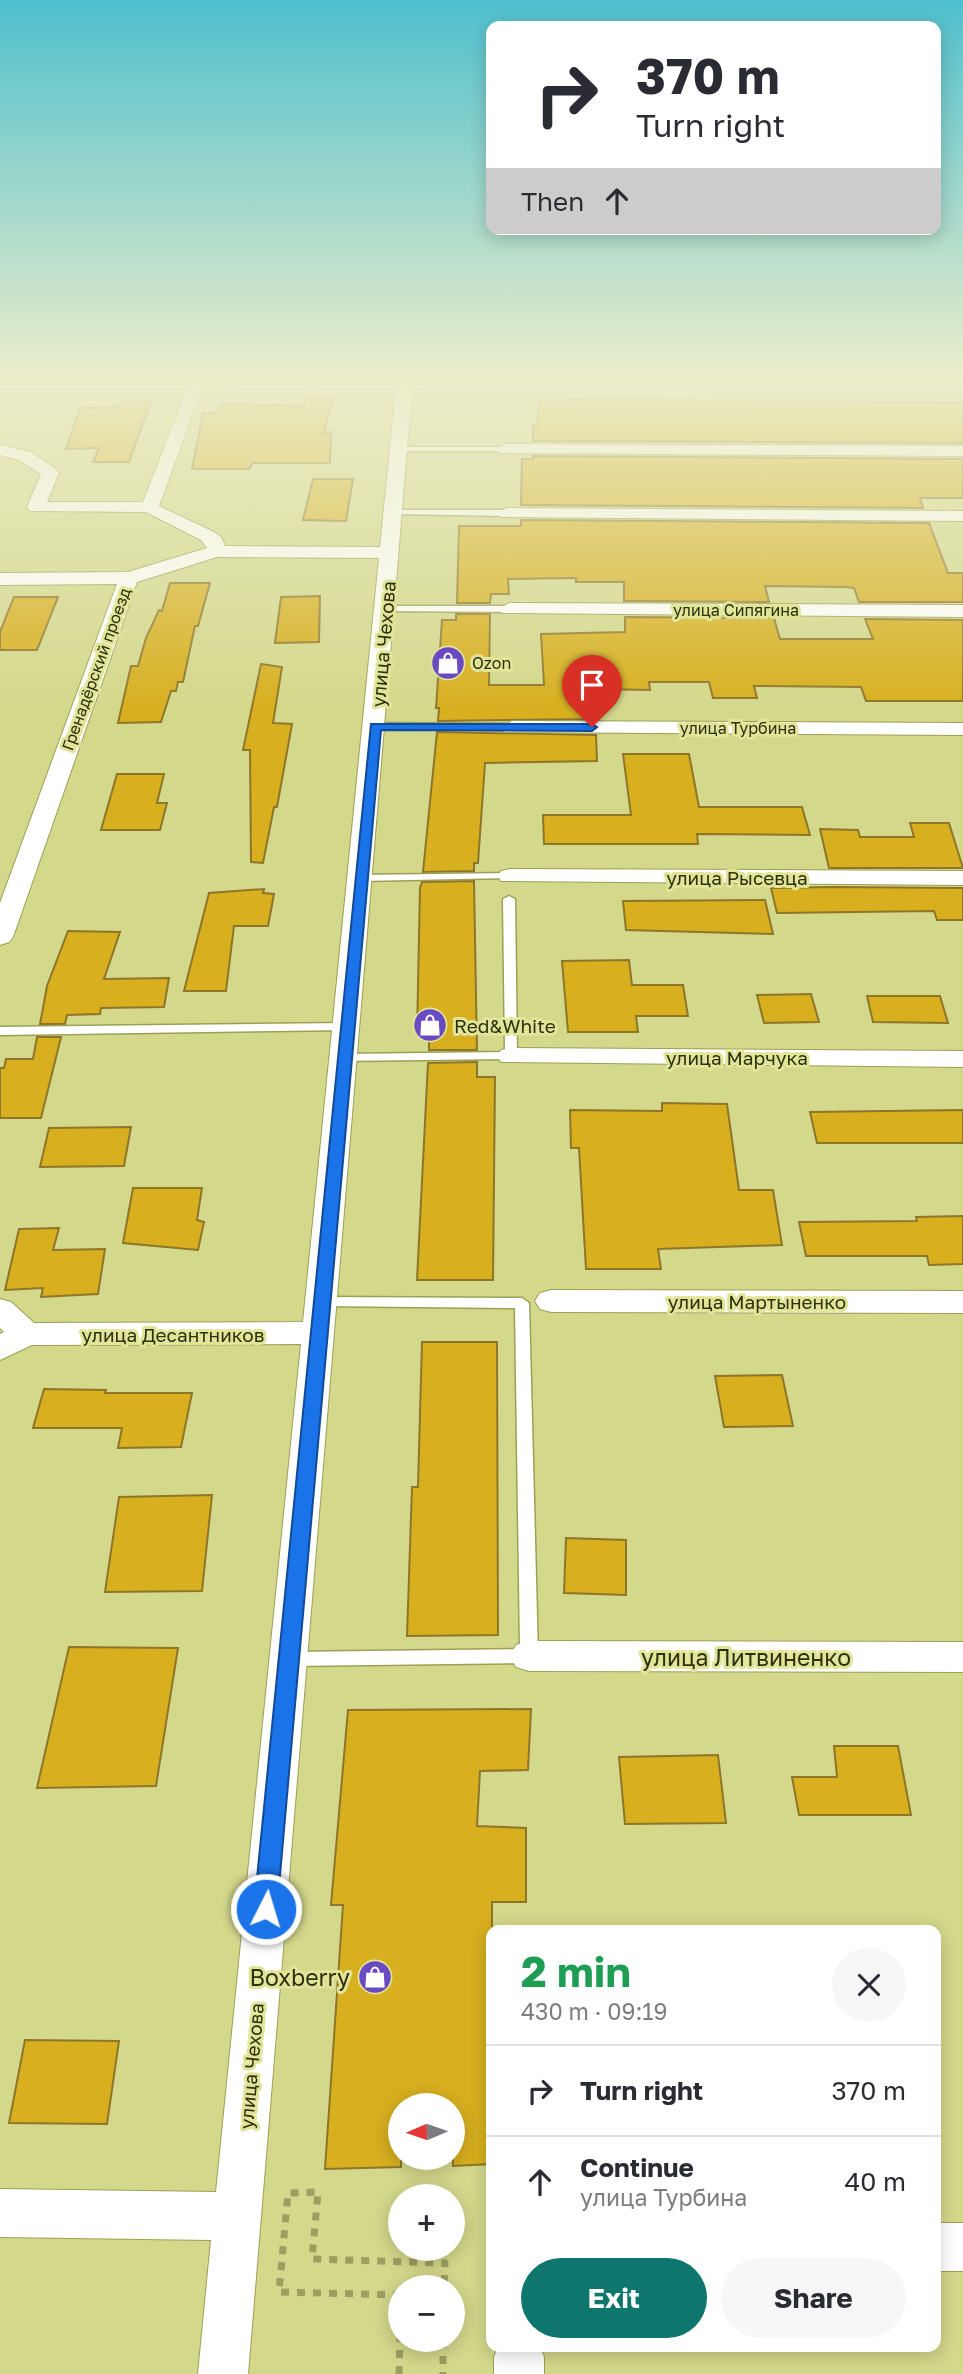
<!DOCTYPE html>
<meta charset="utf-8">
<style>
:root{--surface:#fff;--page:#f7f7f7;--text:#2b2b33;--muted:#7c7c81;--line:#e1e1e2;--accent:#0f766e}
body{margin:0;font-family:"Golos Text",sans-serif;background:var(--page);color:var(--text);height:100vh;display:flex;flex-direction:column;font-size:26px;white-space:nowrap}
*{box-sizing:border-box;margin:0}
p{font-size:23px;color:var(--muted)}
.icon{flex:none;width:38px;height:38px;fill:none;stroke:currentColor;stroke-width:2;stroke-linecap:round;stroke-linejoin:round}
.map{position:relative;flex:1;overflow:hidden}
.details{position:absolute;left:486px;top:1925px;width:455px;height:427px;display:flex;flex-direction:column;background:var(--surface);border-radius:14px;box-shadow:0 4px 18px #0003}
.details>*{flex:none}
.banner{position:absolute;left:486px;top:21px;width:455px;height:214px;border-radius:14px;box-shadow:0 4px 18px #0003;background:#fff;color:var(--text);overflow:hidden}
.needle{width:46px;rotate:268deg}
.controls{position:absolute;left:388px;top:2093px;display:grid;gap:14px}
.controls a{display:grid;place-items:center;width:77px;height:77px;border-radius:50%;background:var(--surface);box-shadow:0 4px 18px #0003;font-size:35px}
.pin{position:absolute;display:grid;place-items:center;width:60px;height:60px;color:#fff;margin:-72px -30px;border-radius:50% 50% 50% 0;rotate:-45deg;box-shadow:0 0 7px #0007}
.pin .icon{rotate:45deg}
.me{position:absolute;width:77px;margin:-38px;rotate:5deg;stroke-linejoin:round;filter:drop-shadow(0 0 5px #0008)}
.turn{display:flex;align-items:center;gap:24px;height:147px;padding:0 35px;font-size:32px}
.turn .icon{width:91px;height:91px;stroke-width:2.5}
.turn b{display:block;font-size:49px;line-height:60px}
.then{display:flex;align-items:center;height:66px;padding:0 35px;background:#0003;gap:14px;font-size:26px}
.round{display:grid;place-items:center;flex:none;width:74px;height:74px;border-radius:37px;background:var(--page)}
.head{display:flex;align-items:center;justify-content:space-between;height:119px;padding:0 35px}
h1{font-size:42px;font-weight:700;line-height:52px;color:#1e9e55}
.button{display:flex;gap:14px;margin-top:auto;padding:14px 35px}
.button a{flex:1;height:80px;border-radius:42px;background:var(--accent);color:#fff;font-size:28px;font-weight:700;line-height:80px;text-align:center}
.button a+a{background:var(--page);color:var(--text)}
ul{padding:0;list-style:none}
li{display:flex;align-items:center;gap:21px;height:91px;padding:0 35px;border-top:2px solid var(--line)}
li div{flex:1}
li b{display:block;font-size:26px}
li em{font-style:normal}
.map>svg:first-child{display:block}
.building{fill:#d7af1f;stroke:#8e7629;stroke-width:2}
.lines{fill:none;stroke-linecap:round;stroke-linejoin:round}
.lane-casing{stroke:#9ca055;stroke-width:3}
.street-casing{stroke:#9ca055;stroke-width:2}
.path{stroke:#9c9f61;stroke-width:7;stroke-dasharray:8 8;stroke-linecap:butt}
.lane{fill:#fff;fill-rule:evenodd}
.street{fill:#fff;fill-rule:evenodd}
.route{fill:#1a73e8;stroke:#114b97;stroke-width:2}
.labels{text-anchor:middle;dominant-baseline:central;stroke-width:6;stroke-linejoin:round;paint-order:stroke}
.far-street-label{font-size:16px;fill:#2f3010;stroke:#e1e598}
.far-poi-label{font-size:16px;fill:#2f3010;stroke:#e1e598;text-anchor:start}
.street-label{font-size:19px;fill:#2f3010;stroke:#e1e598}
.poi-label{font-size:19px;fill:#2f3010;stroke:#e1e598;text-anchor:start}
.near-street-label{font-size:23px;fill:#2f3010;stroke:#e1e598}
.near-poi-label{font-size:23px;fill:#2f3010;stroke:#e1e598;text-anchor:end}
</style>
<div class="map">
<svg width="963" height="2374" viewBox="0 0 963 2374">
<rect width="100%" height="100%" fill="#d4d88b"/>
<g class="building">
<path d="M305 398H333L324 433 331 432 330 463H252L250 469H192L203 413H217L221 404 303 406Z"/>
<path d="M569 399 963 403V443L533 441V426H537L539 401 569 402Z"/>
<path d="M121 401H151L129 462H93L99 448 66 449 80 408 118 407Z"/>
<path d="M533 456 963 459V498H920L923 508 521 505 522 459H533Z"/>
<path d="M313 479H353L346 521 303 520Z"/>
<path d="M521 520 929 523 948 573H963V602H859L854 588 845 587 765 586 769 602 624 601V582H576V578L508 579 509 594H491L490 603H457L459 526H521Z"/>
<path d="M170 583H210L198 626H195L183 682H178L176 691H171L161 722 118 723 131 666H138L146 638 159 610 162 611Z"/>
<path d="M320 596 319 642 275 643 281 597Z"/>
<path d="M14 597H58L37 650H0V632Z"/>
<path d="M456 614H490L489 685H544L541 634 625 632V617L774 618 780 639H873L865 619 963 620V701H866L861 687 754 686 757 698H713L709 682H649L650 690 596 689V719L438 721 439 708H436L442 620H456Z"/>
<path d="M261 664 282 667 273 723 292 724 277 807H274L263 863 251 862 250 750H243Z"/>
<path d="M437 732 596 735 597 761 485 763 478 863H474V871L423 872Z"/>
<path d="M623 754H689L699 807H802L810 835 697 834 698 844H544L543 815H631Z"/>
<path d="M117 774H164L157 803H167L160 830H101Z"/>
<path d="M910 823H949L963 868H829L820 829 858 830 860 837H914Z"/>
<path d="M474 881 477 1050H429V1035H417L420 888 422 882Z"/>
<path d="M834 887 963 888V920H937L934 911 777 913 771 888Z"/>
<path d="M264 889 263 893 274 894 268 926H234L226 991H184L209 893Z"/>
<path d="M765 900 773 934 626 930 623 901Z"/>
<path d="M68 931 120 932 104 979 169 978 164 1007 101 1008 100 1014 67 1015 65 1024H40L47 986Z"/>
<path d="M629 960 632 985H683L688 1016H636L638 1032H568L562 961Z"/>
<path d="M811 994 819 1022 764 1023 757 995Z"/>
<path d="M867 996H940L948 1023 873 1022Z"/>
<path d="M37 1037H61L41 1118H0V1068H4L6 1059H33Z"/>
<path d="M477 1062V1077H495L493 1280H417L428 1063Z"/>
<path d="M662 1103 727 1104 739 1190H773L782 1245 658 1249 661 1269H586L579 1148H571L570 1110 662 1111Z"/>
<path d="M963 1110V1143H817L810 1112Z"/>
<path d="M131 1127 124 1166 40 1167 49 1128Z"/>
<path d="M133 1188H202L197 1220 204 1222 198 1250 123 1243Z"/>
<path d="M963 1216V1264L929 1265 927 1256H806L799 1222 917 1221 916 1217Z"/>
<path d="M59 1228 53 1250 105 1249 98 1294 41 1297 43 1288 5 1290 19 1229Z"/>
<path d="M422 1342H497L498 1635 407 1636 412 1487H418Z"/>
<path d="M782 1375 793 1426 724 1427 715 1376Z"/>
<path d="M44 1389 106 1390 105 1393H192L181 1447 118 1448 122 1428H33Z"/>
<path d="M212 1495 202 1591 105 1592 119 1497Z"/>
<path d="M566 1538 626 1540V1595L564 1593Z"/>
<path d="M69 1647 178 1648 156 1786 37 1788Z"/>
<path d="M531 1709 528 1770 480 1771 477 1826 526 1828V1902H492V2164L453 2166V2105H401V2167L325 2169 343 1905H331L348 1710Z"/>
<path d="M834 1746H898L911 1815H799L792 1777H837Z"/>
<path d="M718 1755 726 1823 625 1824 619 1757Z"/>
<path d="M25 2040 119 2041 107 2124 9 2123Z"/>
</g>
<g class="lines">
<g class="lane-casing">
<g id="lane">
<path d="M396 447H505L509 449 505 451H396Z"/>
<path d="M391 510H507L511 513 507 516 394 514H391Z"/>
<path d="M383 606H509L514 609 509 612 386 611 383 610Z"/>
<path d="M375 723 512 724 517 727 512 730 371 728V724Z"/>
<path d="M510 873 516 876 514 878 361 881 355 878 361 875Z"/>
<path d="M509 896 515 899 517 1056 516 1059 338 1061 337 1058 343 1054 505 1052 503 899Z"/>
<path d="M346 1023 352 1027 350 1030 0 1035V1027Z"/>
<path d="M323 1297 522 1298 529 1303 538 1656 535 1661 529 1663 290 1666 284 1664 281 1659 284 1654 290 1652 520 1649 515 1308 318 1306 316 1302 318 1298Z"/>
</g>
</g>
<g class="street-casing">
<g id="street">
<path d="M191 377H963V387L412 388 248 2374H198L211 2240 0 2237V2189L216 2192 301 1344 32 1345 0 1360V1334L4 1332 0 1328V1299L11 1302 34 1323 303 1322 379 558 217 557 137 582 13 937 9 942 0 945V903L117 584 0 585V573L128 572 207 548 201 540 146 512 30 511 27 507 41 474 19 460 0 455V445L31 452 56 469 59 473 47 502H143L187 389H0V379ZM205 380 245 389 396 388 380 547 225 546 221 537 214 532 159 506Z"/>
<path d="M505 444 963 446V456L499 453 497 449Z"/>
<path d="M507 508 963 511V521L501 517 498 513Z"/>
<path d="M509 603 963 605V617L502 613 499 609Z"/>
<path d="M512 721 963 723V735L504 732 501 727Z"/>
<path d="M510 869 963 871V885L501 881 498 876 501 871Z"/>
<path d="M511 1048 963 1051V1067L501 1062 497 1056 501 1050Z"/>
<path d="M551 1290 963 1291V1313L551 1312 540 1309 535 1301 540 1293Z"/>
<path d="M529 1641 963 1642V1672L529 1671 516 1667 510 1656 516 1645Z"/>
<rect x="936" y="2223" width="27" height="48"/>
<path d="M498 2347H540L544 2357V2374H494V2357Z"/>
</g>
</g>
<g class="path">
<path d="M401 2295 279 2292 288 2193 318 2192 312 2259 445 2263 444 2287"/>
<path d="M443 2340V2374"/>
<path d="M399 2374 401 2302"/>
</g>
<use href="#lane" class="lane"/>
<use href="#street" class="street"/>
</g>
<linearGradient id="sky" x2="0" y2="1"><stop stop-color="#4fc0ce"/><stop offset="0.53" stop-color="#ecedcb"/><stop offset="1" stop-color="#ecedcb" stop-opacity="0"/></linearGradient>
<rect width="963" height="710" fill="url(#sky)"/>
<path class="route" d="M371 724H592L597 727 592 731 381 730 277 1909 274 1917 266 1920 258 1917 254 1909Z"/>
<defs>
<g id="shop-disc" transform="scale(1.75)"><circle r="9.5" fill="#6a4ac3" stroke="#e1e598"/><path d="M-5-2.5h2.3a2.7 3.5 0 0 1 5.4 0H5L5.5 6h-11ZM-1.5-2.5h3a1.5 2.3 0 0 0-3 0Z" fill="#fff"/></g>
</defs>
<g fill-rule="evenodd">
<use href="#shop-disc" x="448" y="663"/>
<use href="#shop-disc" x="430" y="1025"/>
<use href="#shop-disc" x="375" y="1977"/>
</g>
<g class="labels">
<g class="far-street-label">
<text x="736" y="610">улица Сипягина</text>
<text transform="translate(96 669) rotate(-70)">Гренадёрский проезд</text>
<text x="738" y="728">улица Турбина</text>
</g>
<g class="far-poi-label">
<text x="472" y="663">Ozon</text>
</g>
<g class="street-label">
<text transform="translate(383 644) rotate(-85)">улица Чехова</text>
<text x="737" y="877">улица Рысевца</text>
<text x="737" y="1057">улица Марчука</text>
<text x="757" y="1301">улица Мартыненко</text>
<text x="173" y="1334">улица Десантников</text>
<text transform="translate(251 2066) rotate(-85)">улица Чехова</text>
</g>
<g class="poi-label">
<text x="454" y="1025">Red&amp;White</text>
</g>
<g class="near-street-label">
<text x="746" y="1657">улица Литвиненко</text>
</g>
<g class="near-poi-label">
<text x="350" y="1977">Boxberry</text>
</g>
</g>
</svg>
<div class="controls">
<a><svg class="needle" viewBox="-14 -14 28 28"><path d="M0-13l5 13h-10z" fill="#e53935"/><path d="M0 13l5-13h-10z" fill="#7c7c81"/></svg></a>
<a>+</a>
<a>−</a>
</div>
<div class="pin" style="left:592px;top:727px;background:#d93025"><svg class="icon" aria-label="arrive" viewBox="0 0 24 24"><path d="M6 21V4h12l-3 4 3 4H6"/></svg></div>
<svg class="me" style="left:266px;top:1909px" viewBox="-20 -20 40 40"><circle r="17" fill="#1a73e8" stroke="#fff" stroke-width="3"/><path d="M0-11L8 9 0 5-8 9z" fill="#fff"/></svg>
<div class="banner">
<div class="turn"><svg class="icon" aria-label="right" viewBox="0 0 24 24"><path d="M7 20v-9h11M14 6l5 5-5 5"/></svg><div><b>370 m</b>Turn right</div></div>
<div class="then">Then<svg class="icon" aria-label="ahead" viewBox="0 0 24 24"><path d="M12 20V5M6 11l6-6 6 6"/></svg></div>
</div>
<section class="details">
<div class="head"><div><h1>2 min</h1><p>430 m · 09:19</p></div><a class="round"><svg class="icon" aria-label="close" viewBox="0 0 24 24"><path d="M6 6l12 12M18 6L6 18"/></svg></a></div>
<ul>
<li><svg class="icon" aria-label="right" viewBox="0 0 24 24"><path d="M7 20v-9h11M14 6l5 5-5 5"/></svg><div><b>Turn right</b></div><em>370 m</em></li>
<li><svg class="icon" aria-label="ahead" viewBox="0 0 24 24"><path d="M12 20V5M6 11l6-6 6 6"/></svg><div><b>Continue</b><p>улица Турбина</p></div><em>40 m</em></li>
</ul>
<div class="button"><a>Exit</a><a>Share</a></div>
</section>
</div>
